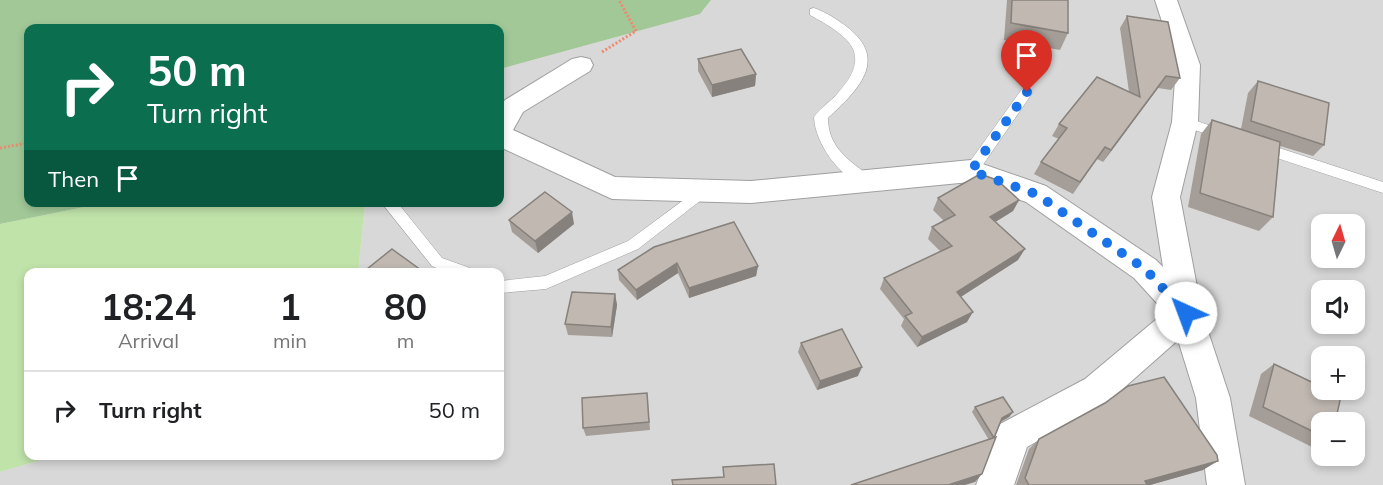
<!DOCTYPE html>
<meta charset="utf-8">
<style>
:root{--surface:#fff;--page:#f6f6f6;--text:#202124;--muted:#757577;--line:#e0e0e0}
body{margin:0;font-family:Mulish,sans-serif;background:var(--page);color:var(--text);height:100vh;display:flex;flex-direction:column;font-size:22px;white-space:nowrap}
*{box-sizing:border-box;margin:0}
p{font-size:20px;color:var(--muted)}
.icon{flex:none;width:33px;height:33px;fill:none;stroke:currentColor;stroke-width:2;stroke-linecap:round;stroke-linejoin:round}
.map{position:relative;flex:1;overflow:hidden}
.drawer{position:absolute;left:24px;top:268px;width:480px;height:192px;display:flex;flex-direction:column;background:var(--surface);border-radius:12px;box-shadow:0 3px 9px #0003}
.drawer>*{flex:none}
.top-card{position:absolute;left:24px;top:24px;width:480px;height:183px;border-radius:12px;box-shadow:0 3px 9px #0003;background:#0b6e4f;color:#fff;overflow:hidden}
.needle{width:39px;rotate:5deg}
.buttons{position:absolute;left:1311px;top:214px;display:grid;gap:12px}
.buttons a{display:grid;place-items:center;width:54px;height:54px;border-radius:12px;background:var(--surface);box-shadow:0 3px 9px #0003;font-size:30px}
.pin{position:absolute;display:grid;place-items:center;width:51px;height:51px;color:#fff;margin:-62px -26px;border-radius:50% 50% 50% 0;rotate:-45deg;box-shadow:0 0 6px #0007}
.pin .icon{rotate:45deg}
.me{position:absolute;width:66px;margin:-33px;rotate:317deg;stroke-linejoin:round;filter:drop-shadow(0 0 4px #0008)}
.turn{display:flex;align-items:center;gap:21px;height:126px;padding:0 24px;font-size:27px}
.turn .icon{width:78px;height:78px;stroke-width:2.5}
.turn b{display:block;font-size:42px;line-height:51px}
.then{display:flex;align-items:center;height:57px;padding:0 24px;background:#0003;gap:12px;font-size:22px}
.eta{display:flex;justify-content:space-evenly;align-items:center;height:102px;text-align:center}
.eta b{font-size:36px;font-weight:700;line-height:42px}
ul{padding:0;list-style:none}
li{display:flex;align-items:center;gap:18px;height:78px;padding:0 24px;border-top:2px solid var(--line)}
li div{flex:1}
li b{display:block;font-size:22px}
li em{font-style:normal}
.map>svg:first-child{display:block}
.residential{fill:#d9d8d8;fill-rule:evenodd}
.grass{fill:#c0e3aa}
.forest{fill:#a2c898}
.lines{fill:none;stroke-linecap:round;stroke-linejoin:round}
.service-casing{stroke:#9f9f9f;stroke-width:1}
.minor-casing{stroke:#9f9f9f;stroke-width:2}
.path{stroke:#ee896f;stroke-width:3;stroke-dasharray:2 2;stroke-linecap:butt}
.service{fill:#fff;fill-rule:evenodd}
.minor{fill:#fff;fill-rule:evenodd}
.wall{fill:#a59e98}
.shaded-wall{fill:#86817c}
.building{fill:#c0b8b1;stroke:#86817c;stroke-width:1.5}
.route{stroke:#1a73e8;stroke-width:10;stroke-dasharray:0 18}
</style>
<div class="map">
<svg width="1383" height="485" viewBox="0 0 1383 485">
<rect width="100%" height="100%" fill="#ece9e1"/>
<path class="residential" d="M711 0H1383V485H0V472L54 456H500V273H358L365 203 500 202V69L700 14ZM1322 225H1354V258H1322ZM1322 291H1354V324H1322ZM1322 357H1354V390H1322ZM1322 423H1354V456H1322Z"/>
<path class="grass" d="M104 203H365L358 273H28V456H54L0 472V224Z"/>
<path class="forest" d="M0 0H711L700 14 500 69V28H28V202L104 203 0 224Z"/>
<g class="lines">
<g class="service-casing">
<g id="service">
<path d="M814 8C826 12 838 20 847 27 890 60 857 91 828 118 828 148 850 161 871 177L873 181 866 186C840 178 815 144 814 117 820 108 830 102 837 94 875 53 848 36 810 15V9Z"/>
<path d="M1027 88 1033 92 976 175H966L964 171 966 167 1022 89Z"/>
<path d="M1185 117 1229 132 1231 135 1224 140 1180 125 1178 122 1180 119Z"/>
<path d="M1261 142 1383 182V193L1256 151 1254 147Z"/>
<path d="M704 185 709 186 711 190 709 194 638 249 546 289 500 293V281L545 276 628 241Z"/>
<path d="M381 202H397L442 258 470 268 473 273H448L432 266Z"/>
</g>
</g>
<g class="minor-casing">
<path id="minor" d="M1155 0H1177L1200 65 1198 122 1180 197 1202 313 1230 398 1245 485H1207L1196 398 1178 340 1109 401 1027 447 1014 485H976L1000 424 1085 379 1165 312 1134 278 1026 202 970 182 751 203 612 199 500 147V108L505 100 572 59 581 57 590 59 593 65 590 71 523 112 513 130 615 177 751 181 971 160 1046 186 1156 260 1163 267 1152 197 1172 122 1176 65Z"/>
</g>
<g class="path">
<path d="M602 52 636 31 619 0"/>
<path d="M0 148 28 143"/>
</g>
<use href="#service" class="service"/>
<use href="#minor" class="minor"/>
</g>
<g class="wall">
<path d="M1007 0H1068V33L1060 50 1004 40Z"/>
<path d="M1127 16 1180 78 1171 90 1158 88 1103 162 1097 159 1073 194 1034 174 1041 162 1059 139 1052 136 1059 124 1129 92 1120 28Z"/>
<path d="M698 59 756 74 755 86 712 97 698 71Z"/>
<path d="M1258 81 1324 145 1313 156 1280 146 1273 217 1259 231 1188 207 1201 134 1212 120 1241 129 1248 93Z"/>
<path d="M938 198 1019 200 1013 211 995 222 1018 260 961 297 967 322 917 347 901 326 904 319 880 289 884 278 941 252 928 239 932 227 944 221 933 210Z"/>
<path d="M509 220 574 224 538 253 512 232Z"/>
<path d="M654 247 758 266 756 276 689 298 678 273 637 300 619 280 618 270Z"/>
<path d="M615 294 617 305 612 337 568 335 565 324Z"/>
<path d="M801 343 858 376 817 390 798 352Z"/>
<path d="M1274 364 1322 423V446L1316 449 1249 416 1261 374Z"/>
<path d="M648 402 650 430 586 436 583 428Z"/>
<path d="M975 407 1013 412 1009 417 1001 422 975 482 989 440 972 412Z"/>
<path d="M1039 439 1203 470 1150 485H1016L1029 449Z"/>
</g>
<g class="shaded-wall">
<path d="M756 74 755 86 712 97V85Z"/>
<path d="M1166 76 1158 88 1103 162 1111 150Z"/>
<path d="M1019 200 1013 211 984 229 990 217Z"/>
<path d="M572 212 574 224 538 253 535 241Z"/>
<path d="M1025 249 1018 260 951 303 957 292Z"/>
<path d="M677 263 678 273 637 300 636 290Z"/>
<path d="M758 266 756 276 689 298V288Z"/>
<path d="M615 294 617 305 612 337 611 327Z"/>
<path d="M973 312 967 322 917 347 922 337Z"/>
<path d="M862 367 858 376 817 390 820 381Z"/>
<path d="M1013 412 1009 417 998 423 1002 418Z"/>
<path d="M1218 461 1203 470 1150 485H1139L1145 481Z"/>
<path d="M982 474 975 482 965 485H948Z"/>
</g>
<g class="building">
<path d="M1012 0H1068V33L1011 23Z"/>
<path d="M1127 16 1168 22 1180 78 1166 76 1111 150 1105 147 1080 182 1041 162 1067 128 1059 124 1097 77 1140 97Z"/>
<path d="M741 49 756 74 712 85 698 59Z"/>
<path d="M1258 81 1329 103 1324 145 1251 121Z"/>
<path d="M1212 120 1280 142 1273 217 1200 193Z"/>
<path d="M980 174 997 180 1019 200 990 217 1025 249 957 292 973 312 922 337 905 316 912 313 884 278 952 246 932 227 955 215 938 198Z"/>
<path d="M545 192 572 212 535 241 509 220Z"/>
<path d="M734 222 758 266 689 288 677 263 636 290 618 270 654 247Z"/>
<path d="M392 249 425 273H362Z"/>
<path d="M572 292 615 294 611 327 565 324Z"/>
<path d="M842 329 862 367 820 381 801 343Z"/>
<path d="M1274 364 1322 387V390H1329L1341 396 1335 423H1322V436L1263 407Z"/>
<path d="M1164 377 1217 455 1218 461 1145 481 1147 485H1029L1025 478 1039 439 1105 403 1128 386Z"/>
<path d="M647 393 649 422 583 428 582 398Z"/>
<path d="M1003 397 1013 412 1002 418 994 438 975 407Z"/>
<path d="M996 437 982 474 948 485H851Z"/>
<path d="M774 464 776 485H673L672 480 724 477 723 467Z"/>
</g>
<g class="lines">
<path class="route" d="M1027 92 971 171 1036 194 1145 269 1186 313"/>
</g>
</svg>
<div class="buttons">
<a><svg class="needle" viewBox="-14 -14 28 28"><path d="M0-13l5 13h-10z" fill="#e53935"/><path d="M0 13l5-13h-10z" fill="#757577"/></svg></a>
<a><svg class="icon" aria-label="sound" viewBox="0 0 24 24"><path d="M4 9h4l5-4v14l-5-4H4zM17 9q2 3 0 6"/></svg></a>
<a>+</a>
<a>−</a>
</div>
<div class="pin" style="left:1027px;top:92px;background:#d93025"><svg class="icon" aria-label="arrive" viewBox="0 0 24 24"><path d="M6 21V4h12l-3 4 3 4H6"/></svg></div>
<svg class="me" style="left:1186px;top:313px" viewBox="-20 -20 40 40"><circle r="19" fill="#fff"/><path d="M0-13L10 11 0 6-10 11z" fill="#1a73e8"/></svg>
<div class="top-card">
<div class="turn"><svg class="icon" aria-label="right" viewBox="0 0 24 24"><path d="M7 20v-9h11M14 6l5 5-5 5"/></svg><div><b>50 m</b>Turn right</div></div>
<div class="then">Then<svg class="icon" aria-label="arrive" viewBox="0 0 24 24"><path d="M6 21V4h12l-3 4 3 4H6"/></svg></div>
</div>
<section class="drawer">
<div class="eta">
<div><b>18:24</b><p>Arrival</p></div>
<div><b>1</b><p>min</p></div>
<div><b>80</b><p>m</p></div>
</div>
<ul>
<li><svg class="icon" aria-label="right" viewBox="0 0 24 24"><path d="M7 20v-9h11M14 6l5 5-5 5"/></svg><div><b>Turn right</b></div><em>50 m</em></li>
</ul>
</section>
</div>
